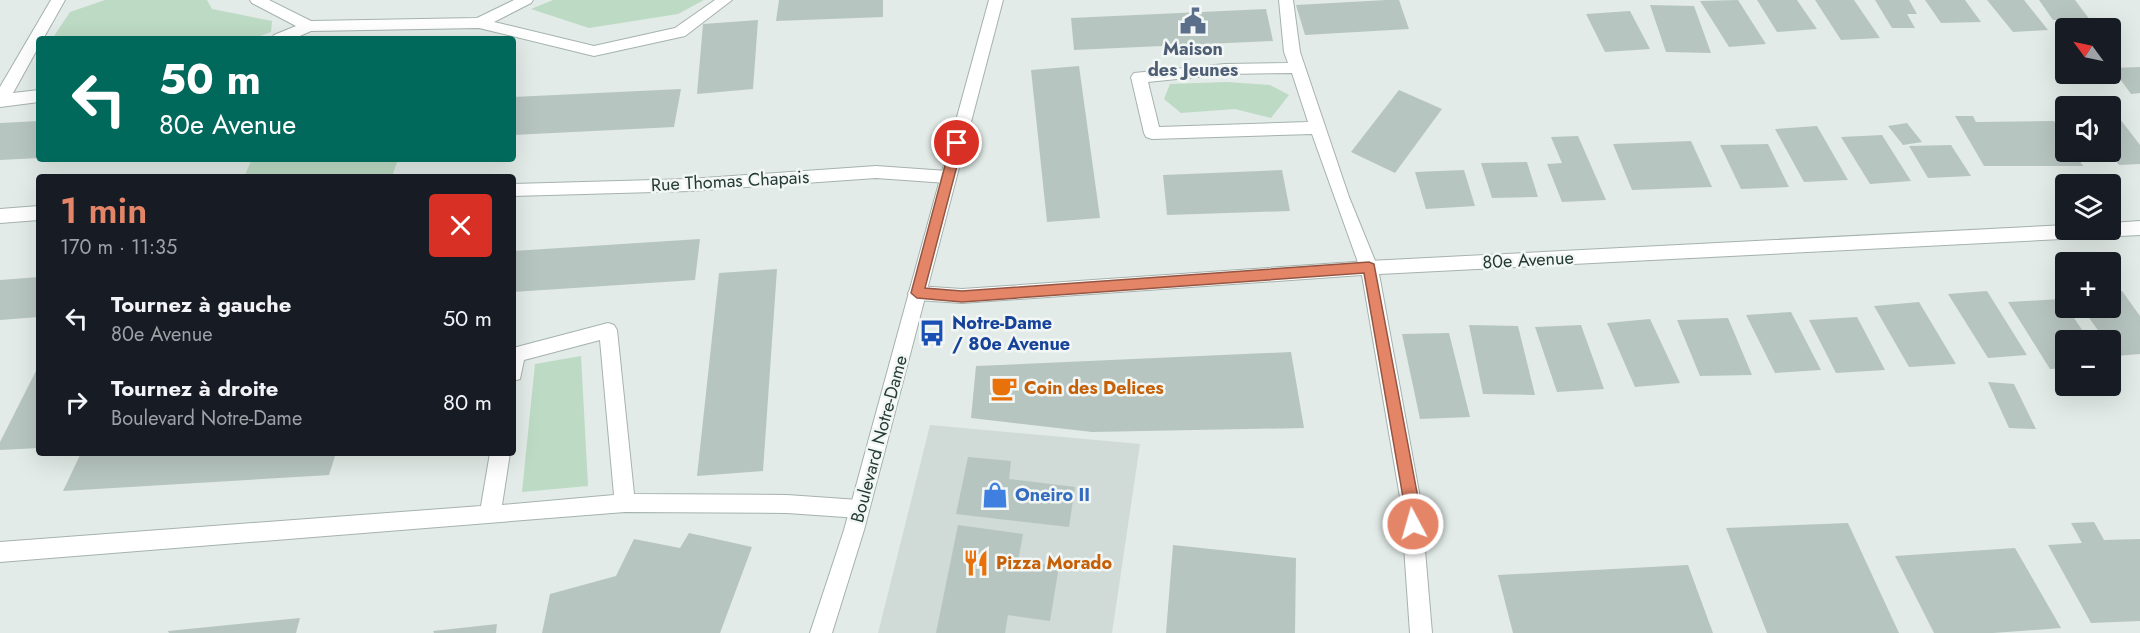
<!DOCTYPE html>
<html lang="fr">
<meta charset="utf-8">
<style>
:root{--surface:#171b24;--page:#242831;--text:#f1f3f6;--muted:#9ea1a6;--accent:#e48567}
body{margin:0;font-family:Jost,sans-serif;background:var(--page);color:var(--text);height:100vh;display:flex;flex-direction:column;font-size:22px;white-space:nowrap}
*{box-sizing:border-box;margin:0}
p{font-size:20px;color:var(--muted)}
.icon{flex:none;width:33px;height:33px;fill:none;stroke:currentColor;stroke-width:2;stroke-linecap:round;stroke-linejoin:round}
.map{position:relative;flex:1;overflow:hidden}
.sheet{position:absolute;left:36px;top:174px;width:480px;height:282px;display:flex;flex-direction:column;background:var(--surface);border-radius:6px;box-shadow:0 6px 24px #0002}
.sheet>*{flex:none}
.banner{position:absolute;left:36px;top:36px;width:480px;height:126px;border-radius:6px;box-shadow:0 6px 24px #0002;background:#00695c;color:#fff;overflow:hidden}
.needle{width:39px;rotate:303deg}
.tools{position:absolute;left:2055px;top:18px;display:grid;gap:12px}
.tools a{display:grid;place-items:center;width:66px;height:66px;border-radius:6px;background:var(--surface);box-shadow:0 6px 24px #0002;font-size:30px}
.pin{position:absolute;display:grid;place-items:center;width:51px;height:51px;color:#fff;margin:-26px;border:3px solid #fff;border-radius:50%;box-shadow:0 2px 6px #0007}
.me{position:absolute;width:66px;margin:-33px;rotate:354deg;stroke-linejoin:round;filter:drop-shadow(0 0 4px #0008)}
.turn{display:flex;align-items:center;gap:21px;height:126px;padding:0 24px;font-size:27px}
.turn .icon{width:78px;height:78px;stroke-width:2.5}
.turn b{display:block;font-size:42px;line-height:51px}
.round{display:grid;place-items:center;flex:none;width:63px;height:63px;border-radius:6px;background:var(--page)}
.summary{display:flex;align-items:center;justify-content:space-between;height:102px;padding:0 24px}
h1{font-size:36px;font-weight:600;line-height:45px;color:var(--accent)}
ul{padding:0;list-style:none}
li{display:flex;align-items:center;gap:18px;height:84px;padding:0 24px}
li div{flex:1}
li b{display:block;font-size:22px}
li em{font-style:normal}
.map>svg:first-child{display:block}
.built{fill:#d0dad6}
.green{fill:#bddac4}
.building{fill:#b7c5c0}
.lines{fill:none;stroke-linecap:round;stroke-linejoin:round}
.service-casing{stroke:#a5b2ae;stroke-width:2}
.minor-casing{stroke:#a5b2ae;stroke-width:2}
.tertiary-casing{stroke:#a5b2ae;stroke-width:2}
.service{fill:#fff;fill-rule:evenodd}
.minor{fill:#fff;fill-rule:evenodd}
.tertiary{fill:#fff;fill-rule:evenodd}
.route{fill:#e48567;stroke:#945643;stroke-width:1.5}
.labels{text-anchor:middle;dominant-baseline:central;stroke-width:5;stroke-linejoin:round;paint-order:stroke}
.service-label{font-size:18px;font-weight:bold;fill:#4e5e75;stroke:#f2f7f5}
.street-label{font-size:18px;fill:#243a34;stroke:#f2f7f5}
.transit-label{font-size:18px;font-weight:bold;fill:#164399;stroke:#f2f7f5;text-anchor:start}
.food-label{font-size:18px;font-weight:bold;fill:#c56008;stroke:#f2f7f5;text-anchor:start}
.shop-label{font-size:18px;font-weight:bold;fill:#366cbe;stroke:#f2f7f5;text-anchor:start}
</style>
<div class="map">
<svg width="2140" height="633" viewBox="0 0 2140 633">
<rect width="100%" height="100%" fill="#e2ebe7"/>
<path class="built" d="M930 425 1140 444 1112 633H878Z"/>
<g class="green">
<path d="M105 0H207L212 9 272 21 271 32 253 39H52L70 12Z"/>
<path d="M553 0H704L678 14 589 28 531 9Z"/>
<path d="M1227 82 1270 85 1289 95 1271 118 1235 109 1181 113 1164 99 1170 84Z"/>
<path d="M252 159H398L392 177H244Z"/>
<path d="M581 356 588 486 522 492 535 364Z"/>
</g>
<g class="building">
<path d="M779 0H883V17L776 21Z"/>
<path d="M1386 0H1399L1409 29 1305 35 1296 5Z"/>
<path d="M1738 0 1766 44 1729 47 1700 1Z"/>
<path d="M1757 0H1797L1817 29 1777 32Z"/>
<path d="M1815 0H1854L1880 38 1841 40Z"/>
<path d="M1875 0H1909L1917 14H1907L1915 28H1892Z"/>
<path d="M1925 0H1965L1981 22 1941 23Z"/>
<path d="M1987 0H2024L2048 30 2013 32Z"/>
<path d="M2039 0H2075L2090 20H2053Z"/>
<path d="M1650 5 1694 6 1711 53 1666 52Z"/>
<path d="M1266 9 1273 41 1074 50 1071 18Z"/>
<path d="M1630 11 1650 49 1605 52 1586 14Z"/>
<path d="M758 20 753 89 697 94 703 24Z"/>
<path d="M1079 66 1100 218 1047 222 1031 70Z"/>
<path d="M2140 67V93L2131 94 2112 68Z"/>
<path d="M681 89 674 127 513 135V97Z"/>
<path d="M1399 90 1442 109 1395 173 1351 152Z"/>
<path d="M1955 116H1973L1976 122 2054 121 2066 138V152H2074L2083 166H1984Z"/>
<path d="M2110 119H2120L2140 145V164L2119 165 2110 153Z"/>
<path d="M39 121V158L0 160V123Z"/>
<path d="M1907 123 1922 142 1903 145 1888 126Z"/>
<path d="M1817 126 1848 180 1804 182 1775 129Z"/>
<path d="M1882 135 1911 181 1870 184 1841 137Z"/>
<path d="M1578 136 1606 200 1562 202 1547 164 1562 163 1551 137Z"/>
<path d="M1691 141 1712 187 1632 190 1613 144Z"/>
<path d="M1768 144 1789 187 1741 189 1720 145Z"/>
<path d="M1951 145 1971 176 1928 178 1909 146Z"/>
<path d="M1527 162 1538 197 1492 198 1481 163Z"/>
<path d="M1282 170 1290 211 1167 215 1163 175Z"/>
<path d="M1464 170 1475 206 1426 209 1415 172Z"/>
<path d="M700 239 695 280 513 292V251Z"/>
<path d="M777 269 763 471 697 476 719 273Z"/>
<path d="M39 277V317L0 320V280Z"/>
<path d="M1987 291 2027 355 1988 358 1948 294Z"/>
<path d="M2110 291H2122L2140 316V354L2116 356 2110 349V340H2105L2082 308H2110Z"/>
<path d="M2061 299 2089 340H2066V368L2050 369 2008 302Z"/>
<path d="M1919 302 1956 364 1909 367 1874 306Z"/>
<path d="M1791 312 1821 370 1775 373 1746 315Z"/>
<path d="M1857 317 1885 370 1836 373 1809 320Z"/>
<path d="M1728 318 1752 375 1700 376 1677 320Z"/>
<path d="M1650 319 1680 383 1635 387 1607 323Z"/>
<path d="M1469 325 1518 326 1535 395 1483 394Z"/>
<path d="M1581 325 1604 389 1557 392 1535 327Z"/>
<path d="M1449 333 1470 417 1420 419 1402 334Z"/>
<path d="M1291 352 1304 428 1092 432 971 418 976 366Z"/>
<path d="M39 365V448L0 450V442Z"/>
<path d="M1988 382 2014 384 2036 429 2009 428Z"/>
<path d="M81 453H336L329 475 63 491Z"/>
<path d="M968 457 1011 461 1009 479 1075 487 1069 527 956 514Z"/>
<path d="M2094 522 2104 540 2140 539V621L2091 623 2048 545 2082 543 2071 523Z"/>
<path d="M1848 523 1899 633H1767L1726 528Z"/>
<path d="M958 525 1023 534 1018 561 1059 566 1050 621 1008 615 1005 633H936Z"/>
<path d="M689 533 752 547 720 633H542L550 594 616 576 634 539 680 548Z"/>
<path d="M1173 545 1296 558 1295 633H1166Z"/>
<path d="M2015 548 2061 628 1993 633H1934L1895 556Z"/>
<path d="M1688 565 1713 633H1513L1498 575Z"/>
<path d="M300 618 296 633H169L168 631Z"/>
<path d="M497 624 496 633H434L433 631Z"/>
</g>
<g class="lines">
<g class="service-casing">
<g id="service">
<path d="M51 0H65L43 39H39V46L13 93 39 90V102L0 107V87Z"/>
<path d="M250 0H269L311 21 477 18 514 0H533L531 3 494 22 594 46 675 28 715 0H732L685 36 594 56 479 28 311 31 293 39H271L274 35 296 26 252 3Z"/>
<path d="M1279 0H1293L1300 52 1349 197 1378 268 1375 273 1369 275 1363 273 1360 268 1312 134 1152 139 1146 137 1144 133 1131 77 1134 73 1225 64 1288 63 1284 52ZM1292 73 1308 122 1159 127 1148 82 1225 74Z"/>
<path d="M608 323 614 325 617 330 634 494 787 495 859 500 866 503 869 509 866 515 859 518 787 513 625 512 0 562V542L481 506 490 453H510L502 505 614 495 600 340 524 360 520 379 513 381V348Z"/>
</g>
</g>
<g class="minor-casing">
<g id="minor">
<path d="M876 166 947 171 953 173 955 177 953 181 947 183 876 178 690 191 513 196V184L690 179Z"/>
<path d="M39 206V220L0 223V209Z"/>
<path d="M2140 221V235L1379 274 1421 503 1432 633H1410L1401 503 1362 275 962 303 917 300 911 298 908 293 911 288 917 286 962 289 1369 261 2066 225V230H2110V223Z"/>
</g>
</g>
<g class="tertiary-casing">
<path id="tertiary" d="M989 0H1003L864 530 832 633H810L844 530Z"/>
</g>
<use href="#service" class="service"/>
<use href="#minor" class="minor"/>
<use href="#tertiary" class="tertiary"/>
</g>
<path class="route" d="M957 138 963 143 925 288 962 291 1369 262 1374 264 1419 503 1421 524 1418 529 1413 531 1407 529 1404 503 1364 273 962 302 917 298 911 293 951 143Z"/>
<defs>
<g id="civic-bare" transform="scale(2.07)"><path d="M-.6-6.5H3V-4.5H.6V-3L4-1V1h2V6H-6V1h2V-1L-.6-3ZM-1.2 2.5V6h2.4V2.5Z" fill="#5c6f8a" stroke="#f2f7f5" stroke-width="2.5" paint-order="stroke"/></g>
<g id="bus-bare" transform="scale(2.07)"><path d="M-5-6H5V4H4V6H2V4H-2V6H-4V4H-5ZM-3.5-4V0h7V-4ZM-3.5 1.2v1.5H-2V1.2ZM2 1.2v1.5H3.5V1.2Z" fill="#1a4fb4" stroke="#f2f7f5" stroke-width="2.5" paint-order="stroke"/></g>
<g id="cafe-bare" transform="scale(2.07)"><path d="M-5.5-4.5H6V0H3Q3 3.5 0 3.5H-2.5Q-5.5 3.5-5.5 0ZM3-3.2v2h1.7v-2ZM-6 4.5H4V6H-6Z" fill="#e8710a" stroke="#f2f7f5" stroke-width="2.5" paint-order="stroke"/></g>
<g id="shop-bare" transform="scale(2.07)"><path d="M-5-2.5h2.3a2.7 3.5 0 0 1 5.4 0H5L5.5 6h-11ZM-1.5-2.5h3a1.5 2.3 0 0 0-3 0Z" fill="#3f7fe0" stroke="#f2f7f5" stroke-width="2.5" paint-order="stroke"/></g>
<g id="restaurant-bare" transform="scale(2.07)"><path d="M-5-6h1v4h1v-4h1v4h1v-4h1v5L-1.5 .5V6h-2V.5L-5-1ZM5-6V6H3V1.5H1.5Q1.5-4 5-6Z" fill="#e8710a" stroke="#f2f7f5" stroke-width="2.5" paint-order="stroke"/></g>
</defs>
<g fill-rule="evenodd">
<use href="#civic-bare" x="1193" y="21"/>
<use href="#bus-bare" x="932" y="333"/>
<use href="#cafe-bare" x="1004" y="388"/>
<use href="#shop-bare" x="995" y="495"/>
<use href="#restaurant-bare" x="976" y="563"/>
</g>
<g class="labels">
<g class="service-label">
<text x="1193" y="49">Maison<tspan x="1193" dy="21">des Jeunes</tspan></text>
</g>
<g class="street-label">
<text transform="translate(730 181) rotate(-3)">Rue Thomas Chapais</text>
<text transform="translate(1528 260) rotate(-3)">80e Avenue</text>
<text transform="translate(879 439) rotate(-75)">Boulevard Notre-Dame</text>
</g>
<g class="transit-label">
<text x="952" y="323">Notre-Dame<tspan x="952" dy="21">/ 80e Avenue</tspan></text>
</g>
<g class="food-label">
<text x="1024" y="388">Coin des Delices</text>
<text x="996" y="563">Pizza Morado</text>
</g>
<g class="shop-label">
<text x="1015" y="495">Oneiro II</text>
</g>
</g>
</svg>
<div class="tools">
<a><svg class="needle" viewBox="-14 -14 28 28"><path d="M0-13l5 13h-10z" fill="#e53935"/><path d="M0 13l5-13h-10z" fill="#9ea1a6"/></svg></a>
<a><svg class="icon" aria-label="sound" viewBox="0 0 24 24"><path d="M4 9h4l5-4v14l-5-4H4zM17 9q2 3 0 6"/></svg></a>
<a><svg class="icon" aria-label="layers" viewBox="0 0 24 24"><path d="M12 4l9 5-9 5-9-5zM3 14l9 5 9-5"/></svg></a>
<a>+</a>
<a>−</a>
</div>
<div class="pin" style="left:957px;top:143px;background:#d93025"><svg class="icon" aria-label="arrive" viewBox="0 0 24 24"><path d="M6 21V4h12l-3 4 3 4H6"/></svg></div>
<svg class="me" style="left:1413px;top:524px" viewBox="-20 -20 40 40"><circle r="17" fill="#e48567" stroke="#fff" stroke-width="3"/><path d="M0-11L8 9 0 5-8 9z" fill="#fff"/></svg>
<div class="banner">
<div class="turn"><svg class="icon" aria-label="left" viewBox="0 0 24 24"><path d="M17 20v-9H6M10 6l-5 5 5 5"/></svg><div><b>50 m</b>80e Avenue</div></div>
</div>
<section class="sheet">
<div class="summary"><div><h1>1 min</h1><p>170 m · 11:35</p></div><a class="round" style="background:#d93025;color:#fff"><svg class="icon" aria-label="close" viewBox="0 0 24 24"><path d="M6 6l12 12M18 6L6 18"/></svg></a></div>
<ul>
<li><svg class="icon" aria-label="left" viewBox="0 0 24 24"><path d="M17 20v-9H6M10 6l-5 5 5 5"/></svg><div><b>Tournez à gauche</b><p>80e Avenue</p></div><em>50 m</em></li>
<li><svg class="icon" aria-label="right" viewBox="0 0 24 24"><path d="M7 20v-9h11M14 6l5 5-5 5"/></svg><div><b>Tournez à droite</b><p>Boulevard Notre-Dame</p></div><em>80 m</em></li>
</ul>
</section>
</div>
